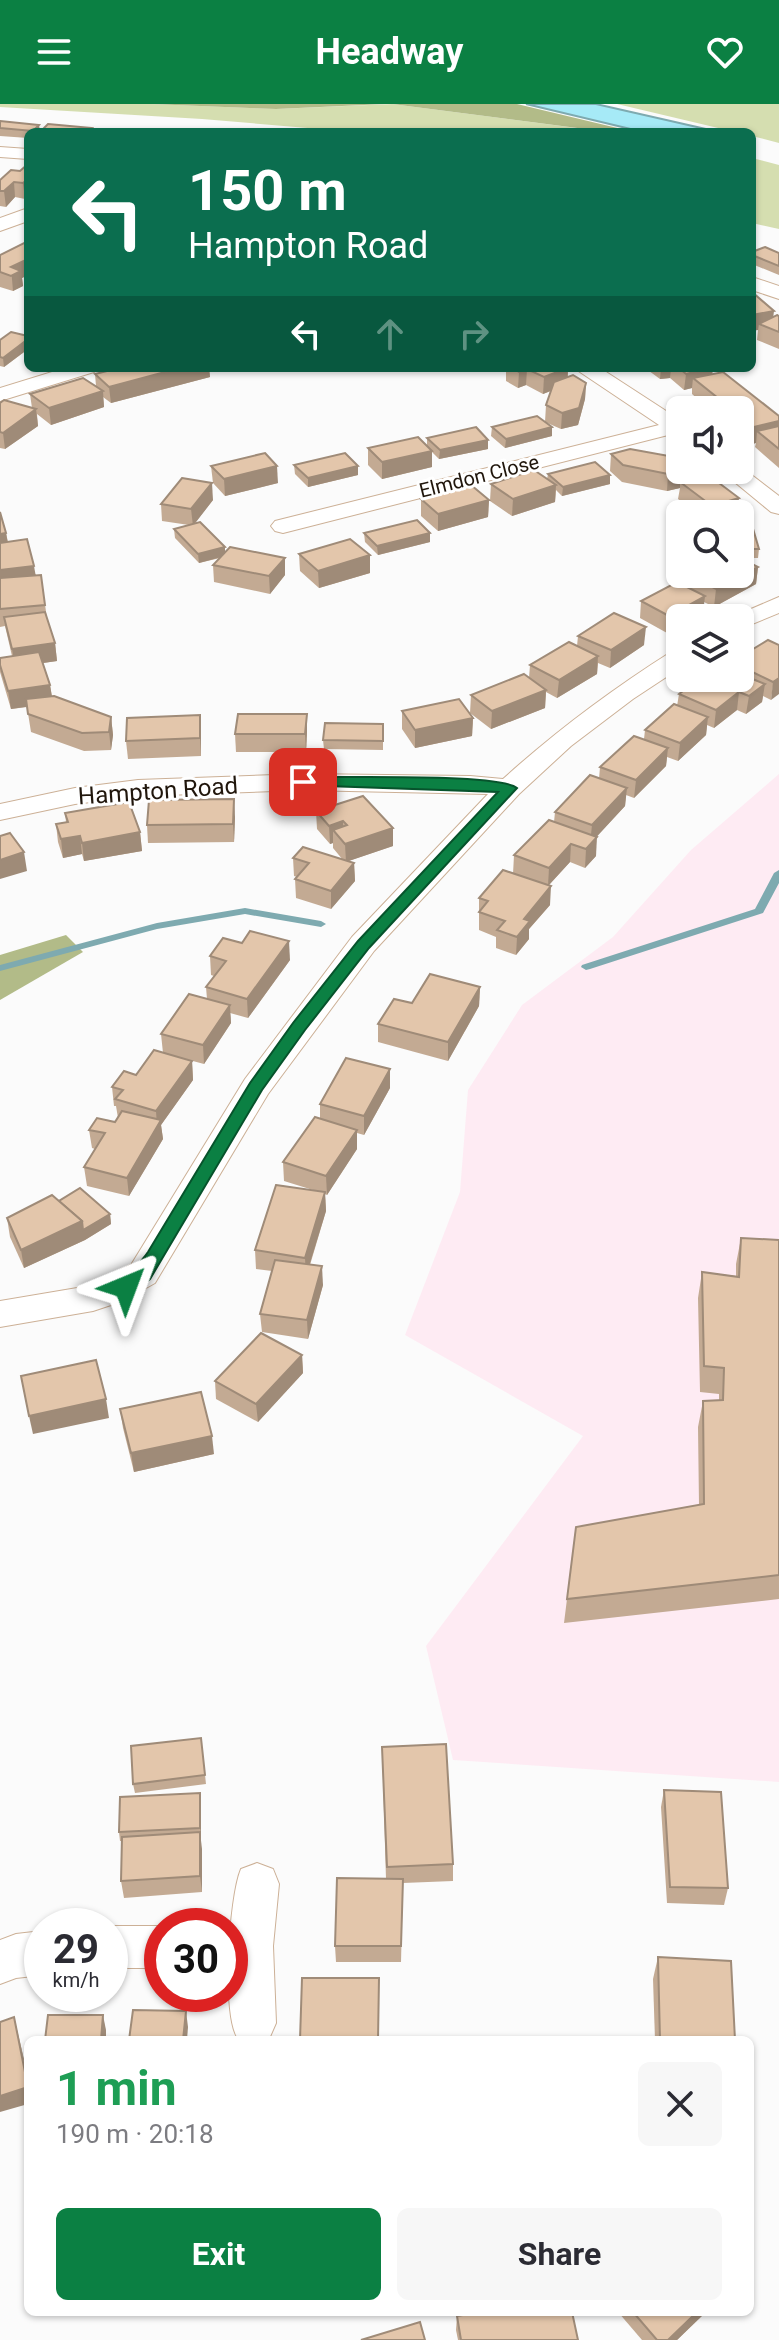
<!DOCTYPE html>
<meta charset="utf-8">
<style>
:root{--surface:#fff;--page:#f7f7f7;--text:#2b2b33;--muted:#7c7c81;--accent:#0b8043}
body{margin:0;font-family:Roboto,sans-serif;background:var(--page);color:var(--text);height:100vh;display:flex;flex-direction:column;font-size:30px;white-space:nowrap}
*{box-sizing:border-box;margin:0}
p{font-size:26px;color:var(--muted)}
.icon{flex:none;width:44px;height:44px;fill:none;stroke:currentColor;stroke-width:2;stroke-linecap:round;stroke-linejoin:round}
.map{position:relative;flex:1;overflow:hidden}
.panel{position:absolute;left:24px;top:1932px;width:730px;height:280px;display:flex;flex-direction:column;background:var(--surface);border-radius:12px;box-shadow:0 2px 6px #0004}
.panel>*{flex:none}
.hud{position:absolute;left:24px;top:24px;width:732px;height:244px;border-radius:12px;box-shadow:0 2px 6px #0004;background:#0b6e4f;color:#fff;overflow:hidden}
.tools{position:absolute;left:666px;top:292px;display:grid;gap:16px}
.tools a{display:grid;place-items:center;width:88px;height:88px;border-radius:12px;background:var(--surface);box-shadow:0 2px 6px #0004;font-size:40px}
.speed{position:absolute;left:24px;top:1804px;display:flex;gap:16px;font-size:40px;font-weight:700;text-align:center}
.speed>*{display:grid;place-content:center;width:104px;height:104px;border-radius:50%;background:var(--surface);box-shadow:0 2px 6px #0004;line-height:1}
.speed small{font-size:20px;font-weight:400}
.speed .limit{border:12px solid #d22;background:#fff;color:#111}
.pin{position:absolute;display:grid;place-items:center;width:68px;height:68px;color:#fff;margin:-34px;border-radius:16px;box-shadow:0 4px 12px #0006}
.me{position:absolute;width:88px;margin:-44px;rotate:44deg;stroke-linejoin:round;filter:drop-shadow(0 0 6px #0008)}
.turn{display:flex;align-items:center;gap:28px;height:168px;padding:0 32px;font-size:36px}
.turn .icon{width:104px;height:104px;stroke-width:2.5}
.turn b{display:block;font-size:56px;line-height:68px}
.lanes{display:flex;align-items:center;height:76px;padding:0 32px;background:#0003;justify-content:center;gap:40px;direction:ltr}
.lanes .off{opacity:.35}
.round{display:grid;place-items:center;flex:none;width:84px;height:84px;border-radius:12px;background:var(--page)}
.summary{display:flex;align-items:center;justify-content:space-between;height:136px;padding:0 32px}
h1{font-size:48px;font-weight:700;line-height:60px;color:#1e9e55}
.primary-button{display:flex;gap:16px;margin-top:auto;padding:16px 32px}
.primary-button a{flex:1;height:92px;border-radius:12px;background:var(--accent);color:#fff;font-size:32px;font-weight:700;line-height:92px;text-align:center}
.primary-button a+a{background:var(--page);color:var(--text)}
header{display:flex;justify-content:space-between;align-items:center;height:104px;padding:0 32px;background:var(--accent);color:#fff;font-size:36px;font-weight:700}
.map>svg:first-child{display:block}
.education{fill:#feebf3}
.green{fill:#d5deb0}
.forest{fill:#b2bb88}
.water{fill:#a6eaf7;stroke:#7eaab0;stroke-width:2}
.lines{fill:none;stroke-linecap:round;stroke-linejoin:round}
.stream{fill:#7eaab0;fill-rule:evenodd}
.minor-casing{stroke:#ccb096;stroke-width:2}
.minor{fill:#fff;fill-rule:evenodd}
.wall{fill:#c3aa93}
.shaded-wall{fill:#9f8b78}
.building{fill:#e3c6ab;stroke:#9f8b78;stroke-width:2}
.route{fill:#0b8043;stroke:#07532c;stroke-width:2}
.labels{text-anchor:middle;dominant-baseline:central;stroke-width:6;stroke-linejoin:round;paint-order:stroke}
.far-street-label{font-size:20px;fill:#20160c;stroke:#fff}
.street-label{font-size:24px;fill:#20160c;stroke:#fff}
</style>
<header><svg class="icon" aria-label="menu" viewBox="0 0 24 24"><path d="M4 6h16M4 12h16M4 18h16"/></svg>Headway<svg class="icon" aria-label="heart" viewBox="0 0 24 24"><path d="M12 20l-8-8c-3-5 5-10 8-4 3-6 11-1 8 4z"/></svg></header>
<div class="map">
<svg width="779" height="2236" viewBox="0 0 779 2236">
<rect width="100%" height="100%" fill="#fbfbfb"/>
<path class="education" d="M779 670V1678L453 1656 426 1542 583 1332 405 1231 460 1088 468 986 522 901 613 833 691 746Z"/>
<g class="green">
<path d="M0 0H150L276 5 392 0 607 28H355L202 15 0 3Z"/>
<path d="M617 0H779V39L752 32V28H735Z"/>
<path d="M752 54 779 61V125L752 119Z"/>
</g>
<g class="forest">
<path d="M150 0H386L276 5Z"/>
<path d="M392 0H517L634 28H608Z"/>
<path d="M66 831 83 848 0 896V851Z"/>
</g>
<path class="water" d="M526 0H596L719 28H643Z"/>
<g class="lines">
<g class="stream">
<path d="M779 766V779L763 809 590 865 586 866 581 863 582 861 755 805 774 769Z"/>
<path d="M245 804 321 817 326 820 321 823 245 810 157 825 0 867V861L157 819Z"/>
</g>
<g class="minor-casing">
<g id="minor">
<path d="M0 43 28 45V55L0 53Z"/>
<path d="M28 104V117L0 127V114Z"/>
<path d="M752 173 779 182V195L752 186Z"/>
<path d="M65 264H98L94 268 0 297V284Z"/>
<path d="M574 264H600L680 316V333L672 330 283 429 275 427 271 422 275 417 659 321Z"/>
<path d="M740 362 779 392V410L771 408 720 366H740Z"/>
<path d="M779 493V509L740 525V514H730Z"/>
<path d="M680 545V564L633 595 571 642 519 690 374 847 268 990 155 1179 123 1197 93 1207 0 1223V1197L89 1182 131 1161 245 975 352 833 488 690 303 686 138 692 75 700 0 716V700L75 684 138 676 303 670 470 672 503 675C556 627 611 586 671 548Z"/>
<path d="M257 1759 273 1765 279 1780 273 1842 276 1919 269 1935 239 1936C221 1916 229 1793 241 1765Z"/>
<path d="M109 1822H163L162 1864H110Z"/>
<path d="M42 1827V1871L16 1874 0 1880V1836L16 1830Z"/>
</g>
</g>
<use href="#minor" class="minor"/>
</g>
<g class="wall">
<path d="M0 17 40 28H28V34L0 32Z"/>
<path d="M28 60 25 95 15 93 6 103 0 102V76L20 67Z"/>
<path d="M28 137V171L22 174 23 182 13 187 0 183V151Z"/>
<path d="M752 148 779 149V171L752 160Z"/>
<path d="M752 188 773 213 779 212V245L757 236 758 226Z"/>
<path d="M28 232V245L4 263 0 262V236Z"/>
<path d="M119 264H209L210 273 111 299 103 293 104 303 51 321 37 310 38 322 5 345 0 344V299L32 304 30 290 96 282 95 270Z"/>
<path d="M506 264H568V273L586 279 585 295 578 321 561 325 545 318 546 301 551 287 543 290 526 281 518 284 506 277Z"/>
<path d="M645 264H713L712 270 779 312V364L755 343 756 339 752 340 740 330V306H710L692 290V284L684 286 670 274 660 275Z"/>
<path d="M492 323H552V332L505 344 491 332Z"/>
<path d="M427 334 488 345 439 355 432 348V363L382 375 368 361V344L427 341Z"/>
<path d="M611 350 692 366 691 375 737 410H699L678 395 680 384 667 387 622 378 610 367Z"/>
<path d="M294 361 358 362V371L308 383 295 370Z"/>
<path d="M211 362 278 379 225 392 213 379Z"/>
<path d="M548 370 610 380 562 392 556 386 555 398 512 412 490 397 491 380 547 375Z"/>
<path d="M421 395 489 396 488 413 438 427 421 412Z"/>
<path d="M213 396 194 420 225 448 285 471 270 490 214 478 213 461 220 454 199 459 175 434 174 425 189 421 162 417 161 400Z"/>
<path d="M0 408 6 429 8 438 36 471H41L47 515 55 539 57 557 43 559 50 581 52 593 111 613 113 631 111 646 84 647 31 628 27 603 11 605 0 568V554L12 552 5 522 0 523Z"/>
<path d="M740 418 759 445 758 454H741L758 463 756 480 714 503 704 498 703 510 667 529 640 514 641 497 687 483 688 471 740 470Z"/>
<path d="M364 429 430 438 378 451 365 438Z"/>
<path d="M299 450 370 451V469L319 484 300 467Z"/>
<path d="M578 532 644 541 610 564 598 559 597 570 557 594 546 588 545 604 491 625 470 609 471 591 529 574 530 561 577 542Z"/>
<path d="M779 541 771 596 763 592 762 598 746 610 737 606 714 624 707 621 706 631 678 657 667 653 666 662 634 694 626 691 625 702 596 733V752L585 764 570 758 549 781 550 801 529 825V835L516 851 496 844V833L479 826V794L513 770 514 751 554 718 555 708 599 675 600 663 644 635 645 626 677 602 679 590 740 574V553Z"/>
<path d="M402 607 473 614 472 632 415 644 402 625Z"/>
<path d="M383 620V646L324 645 323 636Z"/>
<path d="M307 628 306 648H236L235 630Z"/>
<path d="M201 629V652L128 655 126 637Z"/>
<path d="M363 692 393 742 348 757 354 759 355 777 331 805 296 794 295 775 297 773 294 772 293 754 343 756 333 744V739L330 740 317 725 316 707Z"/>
<path d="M65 709 140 728 142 747 84 757 82 750 63 754 58 738 56 720 66 718Z"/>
<path d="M235 713 234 738 148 739 147 721Z"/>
<path d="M210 852 290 856 248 914 230 909 231 919 204 960 163 949 161 930 207 895 206 883 214 872 211 871Z"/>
<path d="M480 883 479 902 448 957 378 938V920Z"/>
<path d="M192 957 193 976 161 1021 163 1035 129 1092 87 1082 84 1063 95 1045 92 1044 89 1026 115 1018 118 1014 116 1002H114L112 983 136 971Z"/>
<path d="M390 984 364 1031 357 1029V1045L327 1091 325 1090 326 1107 310 1161 323 1181 308 1235 262 1228 260 1210 272 1167 256 1165 255 1146 313 1086 284 1077 283 1058 320 1015V1000Z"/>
<path d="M59 1097 110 1110 111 1120 85 1136 24 1164 10 1133 7 1114Z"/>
<path d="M741 1134 779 1136V1495L564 1519 567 1495 699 1401 698 1323 703 1297 719 1296V1290L700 1288 698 1194 702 1168 736 1172V1160Z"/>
<path d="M302 1251 303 1269 258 1318 216 1295 215 1277Z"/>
<path d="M120 1305 214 1350 134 1368 123 1324Z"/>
<path d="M201 1634 206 1680 135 1689 133 1680Z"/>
<path d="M382 1643 453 1760V1777L403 1779 401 1858H336L335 1842 386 1775Z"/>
<path d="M664 1686 728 1784 724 1801 667 1799 661 1703Z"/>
<path d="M200 1689 202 1788 124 1794 121 1777 122 1737H120L119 1728Z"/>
<path d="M658 1853 735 1936H655L653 1875Z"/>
<path d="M618 2208H706L677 2236H642Z"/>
<path d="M457 2212 578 2236H458L456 2226Z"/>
</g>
<g class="shaded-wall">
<path d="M39 21 40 28H34L33 27Z"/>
<path d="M28 75V92L25 95 23 79Z"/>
<path d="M14 78 15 93 6 103 4 87Z"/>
<path d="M28 155V171L22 174 23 182 13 187 11 163Z"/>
<path d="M774 207 772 223 759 220 758 226 752 227V211Z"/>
<path d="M28 235V245L4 263 3 254Z"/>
<path d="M180 264H209L210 273 111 299 109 283Z"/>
<path d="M568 264 567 280 543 290 544 273Z"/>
<path d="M661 264H671L670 274 660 275Z"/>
<path d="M710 264H713L711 280 693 274 692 284 684 286 686 270Z"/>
<path d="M527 265 526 281 518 284 519 268Z"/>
<path d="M586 279 585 295 578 321 561 325 562 309Z"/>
<path d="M103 287 104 303 51 321 49 304Z"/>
<path d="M36 305 38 322 5 345 3 329Z"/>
<path d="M779 317V333L757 327 756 339 752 340 754 323Z"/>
<path d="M552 323V332L505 344 506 335Z"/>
<path d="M488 336V345L439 355 440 346Z"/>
<path d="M432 347V363L382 375V358Z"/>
<path d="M277 362 278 379 225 392 224 375Z"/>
<path d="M358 362V371L308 383V374Z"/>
<path d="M686 366H692L690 382 680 378V384L667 387 668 370Z"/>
<path d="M610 371V380L562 392 563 383Z"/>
<path d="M212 379 213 396 193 422 191 405Z"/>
<path d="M556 381 555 398 512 412 513 395Z"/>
<path d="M739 394 737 410H711L712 402Z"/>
<path d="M489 396 488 413 438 427V410Z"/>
<path d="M6 429 9 446 0 447V430Z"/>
<path d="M430 429V438L378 451 377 442Z"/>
<path d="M225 443V452L199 459 198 450Z"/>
<path d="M370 451V469L319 484 318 467Z"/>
<path d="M285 454V471L270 490 269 472Z"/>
<path d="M34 462 37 479 0 484V466Z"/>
<path d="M758 463 756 480 714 503 716 485Z"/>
<path d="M705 492 703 510 695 514H680V522L667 529 669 512Z"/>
<path d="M646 523 644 541 610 564 611 546Z"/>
<path d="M55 539 57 557 15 563 12 545Z"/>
<path d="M598 552 597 570 557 594 559 576Z"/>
<path d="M779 574V590L771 596 773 578Z"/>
<path d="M765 580 762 598 746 610 749 592Z"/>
<path d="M50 581 53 599 11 605 8 587Z"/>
<path d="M546 586 545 604 491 625 492 607Z"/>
<path d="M739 588 737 606 714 624 716 606Z"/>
<path d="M307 610V628L306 648 305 630Z"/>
<path d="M200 611 201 629V652L200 634Z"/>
<path d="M111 613 113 631 111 646 109 628Z"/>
<path d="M708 613 706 631 678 657 680 639Z"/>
<path d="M473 614 472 632 415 644V626Z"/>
<path d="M668 644 666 662 634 694 636 676Z"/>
<path d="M627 684 625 702 590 740 592 721Z"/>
<path d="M234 695 235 713 234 738 233 720Z"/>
<path d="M343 717V736L333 726V739L330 740 329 722Z"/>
<path d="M393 724V742L346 758 345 740Z"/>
<path d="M140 728 142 747 84 757 82 739Z"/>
<path d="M80 732 82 750 63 754 61 735Z"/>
<path d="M597 733 596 752 585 764 586 745Z"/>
<path d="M571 740 570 758 548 782 549 764Z"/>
<path d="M24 748 27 767 0 775V756Z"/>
<path d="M354 759 355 777 331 805V787Z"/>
<path d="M551 782 550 801 529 825V835L516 851 517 833 524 815Z"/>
<path d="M289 837 290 856 248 914 247 895Z"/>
<path d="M480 883 479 902 448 957V938Z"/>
<path d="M230 901 231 919 204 960 203 941Z"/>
<path d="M192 957 193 976 161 1021 163 1035 129 1092 127 1074 157 1022 156 1007Z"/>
<path d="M390 965V984L364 1031V1012Z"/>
<path d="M357 1026V1045L327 1091 326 1072Z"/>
<path d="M325 1088 326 1107 306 1172 305 1154Z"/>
<path d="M110 1110 111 1120 85 1136 24 1164 21 1146 82 1117Z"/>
<path d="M322 1162 323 1181 308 1235 307 1216Z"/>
<path d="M302 1251 303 1269 258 1318 256 1300Z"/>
<path d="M106 1295 109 1314 33 1330 29 1312Z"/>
<path d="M212 1332 214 1350 134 1368 131 1349Z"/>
<path d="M200 1689 201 1698V1733L200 1724Z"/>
<path d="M200 1728 202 1745V1788L200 1772Z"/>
<path d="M186 1907 188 1923 187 1936H183Z"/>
<path d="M103 1911 106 1926V1936H101Z"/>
<path d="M14 1913 28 1972V1978Z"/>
<path d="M28 1983V2000L0 2008V1992Z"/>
<path d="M697 2208H706L677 2236H668Z"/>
</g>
<g class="building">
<path d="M0 17 39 21 33 27 0 24Z"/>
<path d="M48 20 92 24 88 28 41 27Z"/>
<path d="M100 26 125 28H98Z"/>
<path d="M28 60V75L23 79 14 78 4 87H0V76L11 66 20 67Z"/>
<path d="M28 137V155L11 163 21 167 11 172 0 168V151Z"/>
<path d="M765 143 779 149V162L752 151V148Z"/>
<path d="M752 188 774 207 752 211Z"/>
<path d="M777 211 779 212V228L759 220Z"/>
<path d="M11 228 28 232V235L3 254 0 253V236Z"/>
<path d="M119 264H180L109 283 95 270Z"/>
<path d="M512 264H568L544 273 527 265 519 268Z"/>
<path d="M679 264H710L686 270Z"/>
<path d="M723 268 779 312V317L754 323 740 312V306H733L693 274Z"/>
<path d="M573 271 586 279 579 304 562 309 546 301 554 278Z"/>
<path d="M83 274 103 287 49 304 30 290Z"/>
<path d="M4 296 36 305 3 329 0 328V299Z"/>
<path d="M537 312 552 323 506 335 492 323Z"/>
<path d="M779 322V345L757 327Z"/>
<path d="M476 323 488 336 440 346 427 334Z"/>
<path d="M418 333 432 347 382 358 368 344Z"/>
<path d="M630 345 680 354V366H686L668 370 623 361 611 350Z"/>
<path d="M265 349 277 362 224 375 211 362Z"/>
<path d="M345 349 358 362 308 374 294 361Z"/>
<path d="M595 358 610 371 563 383 548 370Z"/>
<path d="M534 366 556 381 513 395 491 380Z"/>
<path d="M707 370 739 394 712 402 680 378Z"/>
<path d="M182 374 212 379 191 405 161 400Z"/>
<path d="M471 381 489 396 438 410 421 395Z"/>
<path d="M0 408 6 429 0 430Z"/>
<path d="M417 416 430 429 377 442 364 429Z"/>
<path d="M200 418 225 443 198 450 174 425Z"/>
<path d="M740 418H751L759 445H740Z"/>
<path d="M27 435 34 462 0 466V439Z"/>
<path d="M350 435 370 451 318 467 299 450Z"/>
<path d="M230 443 285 454 269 472 213 461Z"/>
<path d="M740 454 758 463 716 485 688 471 740 470Z"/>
<path d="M41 471 45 501 0 505V474Z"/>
<path d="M677 478 705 492 669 512 641 497Z"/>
<path d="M45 508 55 539 12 545 4 513Z"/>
<path d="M614 509 646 523 611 546 578 532Z"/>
<path d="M768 536 779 541V574L773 578 740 562V553Z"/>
<path d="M569 538 598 552 559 576 530 561Z"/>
<path d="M39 548 50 581 8 587 0 561V554Z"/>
<path d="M524 570 546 586 492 607 471 591Z"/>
<path d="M740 570 765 580 749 592 739 588 716 606 679 590 700 574H740Z"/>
<path d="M54 592 111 613 109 628 82 629 28 610 26 595Z"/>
<path d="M459 595 473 614 415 626 402 607Z"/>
<path d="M674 600 708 613 680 639 645 626Z"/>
<path d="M238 610H307L305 630H235Z"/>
<path d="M200 611V634L126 637 127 614Z"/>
<path d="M325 619 383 620V637L323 636Z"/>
<path d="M634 632 668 644 636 676 600 663Z"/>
<path d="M590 671 627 684 592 721 555 708Z"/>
<path d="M363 692 393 724 345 740 333 726 347 721 343 717 329 722 316 707Z"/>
<path d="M234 695 233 720 147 721 149 696Z"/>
<path d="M129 698 140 728 82 739 80 732 61 735 56 720 68 718 65 709Z"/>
<path d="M549 716 597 733 586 745 571 740 549 764 514 751Z"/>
<path d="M10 729 24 748 0 756V732Z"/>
<path d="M303 743 354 759 331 787 295 775 309 759 293 754Z"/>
<path d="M503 766 551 782 524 815 530 817 517 833 497 826 505 817 479 808 488 797 479 794Z"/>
<path d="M250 827 289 837 247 895 206 883 226 857 210 852 223 834 242 839Z"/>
<path d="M430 870 480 883 448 938 378 920 394 895 412 899Z"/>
<path d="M189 890 230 901 203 941 161 930Z"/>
<path d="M154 946 192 957 156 1007 115 995 123 986 112 983 124 967 136 971Z"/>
<path d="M346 954 390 965 364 1012 320 1000Z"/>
<path d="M122 1007 161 1016 127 1074 84 1063 105 1029 89 1026 97 1014 115 1018Z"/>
<path d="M315 1013 357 1026 326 1072 283 1058Z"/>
<path d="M276 1081 325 1088 305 1154 255 1146Z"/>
<path d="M80 1084 110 1110 83 1126 82 1117 59 1097Z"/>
<path d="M52 1091 82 1117 21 1146 7 1114Z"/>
<path d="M741 1134 779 1136V1471L567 1495 576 1423 704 1400 703 1297 723 1296 724 1264 704 1262 702 1168 739 1173Z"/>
<path d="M275 1156 322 1162 307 1216 260 1210Z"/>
<path d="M261 1229 302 1251 256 1300 215 1277Z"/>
<path d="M96 1256 106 1295 29 1312 21 1272Z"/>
<path d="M201 1288 212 1332 131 1349 120 1305Z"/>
<path d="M201 1634 205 1671 133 1680 131 1642Z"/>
<path d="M446 1640 453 1760 387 1763 382 1643Z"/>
<path d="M664 1686 721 1688 728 1784 670 1783Z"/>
<path d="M200 1689V1724L119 1728 120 1693Z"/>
<path d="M200 1728V1772L121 1777 122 1733Z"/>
<path d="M337 1774 403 1775 401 1842H335Z"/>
<path d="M658 1853 731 1857 735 1936H660Z"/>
<path d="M302 1874H379L378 1936H300Z"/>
<path d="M133 1906 186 1907 183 1936H129Z"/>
<path d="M48 1911H103L101 1936H45Z"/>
<path d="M14 1913 28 1983 0 1992V1918Z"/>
<path d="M480 2208H572L578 2236H461L457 2212Z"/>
<path d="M633 2208H697L668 2236H657Z"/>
<path d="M420 2218 425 2236H361Z"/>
</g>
<path class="route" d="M303 673C337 674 498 669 517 684L369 844 305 926 262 986 150 1175 133 1188H120L117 1183C125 1171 139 1162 148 1148L250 979 293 919 358 837 498 688 298 681 295 678Z"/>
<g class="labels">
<g class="far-street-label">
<text transform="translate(479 372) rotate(-14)">Elmdon Close</text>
</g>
<g class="street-label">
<text transform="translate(158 687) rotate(-4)">Hampton Road</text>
</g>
</g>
</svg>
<div class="tools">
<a><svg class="icon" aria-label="sound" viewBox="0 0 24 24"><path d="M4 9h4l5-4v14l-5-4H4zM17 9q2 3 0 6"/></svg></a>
<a><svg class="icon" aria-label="search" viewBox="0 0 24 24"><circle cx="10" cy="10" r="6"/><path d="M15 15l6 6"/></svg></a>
<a><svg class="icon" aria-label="layers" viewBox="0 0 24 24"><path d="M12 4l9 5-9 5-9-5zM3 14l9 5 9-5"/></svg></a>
</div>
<div class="speed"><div>29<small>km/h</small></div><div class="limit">30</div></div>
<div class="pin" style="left:303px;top:678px;background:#d93025"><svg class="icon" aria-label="arrive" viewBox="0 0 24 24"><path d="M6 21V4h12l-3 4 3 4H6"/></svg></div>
<svg class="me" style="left:126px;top:1183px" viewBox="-20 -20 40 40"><path d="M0-17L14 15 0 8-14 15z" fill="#0b8043" stroke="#fff" stroke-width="4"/></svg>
<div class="hud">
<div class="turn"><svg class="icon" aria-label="left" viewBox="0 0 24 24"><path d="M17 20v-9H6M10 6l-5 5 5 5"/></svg><div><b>150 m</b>Hampton Road</div></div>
<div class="lanes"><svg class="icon" aria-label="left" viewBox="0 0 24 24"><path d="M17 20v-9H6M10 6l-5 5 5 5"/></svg><svg class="icon off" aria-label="ahead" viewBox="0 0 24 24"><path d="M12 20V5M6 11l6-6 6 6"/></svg><svg class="icon off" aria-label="right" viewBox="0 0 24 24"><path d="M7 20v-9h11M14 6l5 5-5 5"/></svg></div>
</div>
<section class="panel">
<div class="summary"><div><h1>1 min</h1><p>190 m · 20:18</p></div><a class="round"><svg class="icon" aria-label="close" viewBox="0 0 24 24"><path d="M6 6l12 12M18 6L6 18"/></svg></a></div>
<div class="primary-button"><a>Exit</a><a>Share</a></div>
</section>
</div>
